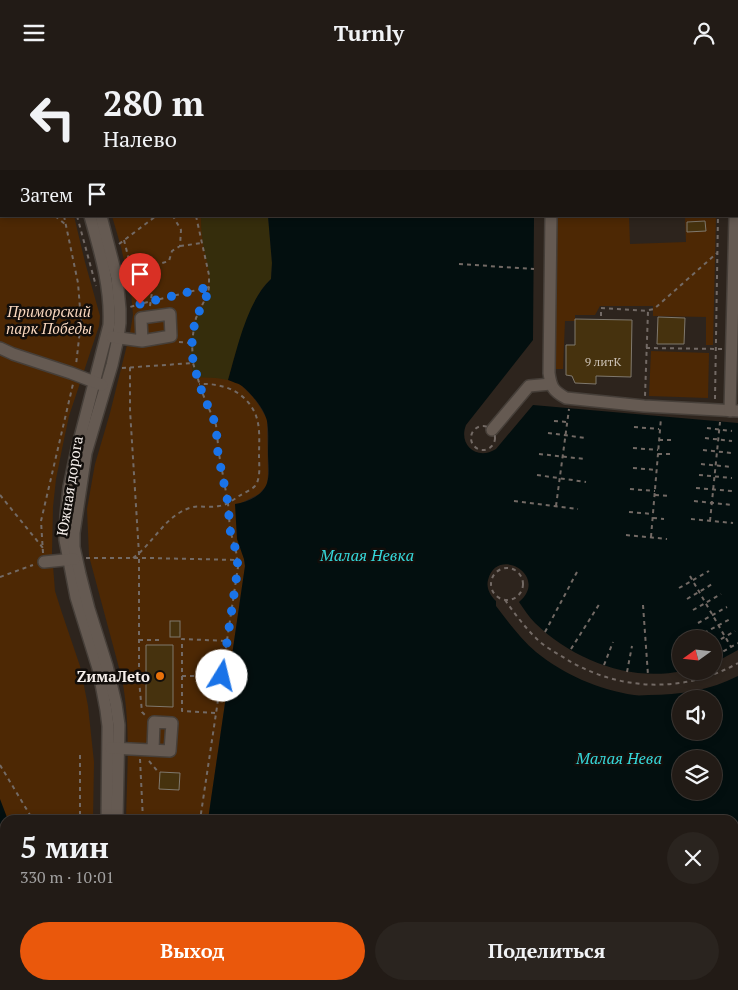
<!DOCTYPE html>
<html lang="ru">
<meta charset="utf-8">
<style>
:root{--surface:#221b16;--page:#2a241f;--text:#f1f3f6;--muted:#a2a1a1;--line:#3f3935;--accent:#ea580c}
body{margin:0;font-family:"PT Serif",serif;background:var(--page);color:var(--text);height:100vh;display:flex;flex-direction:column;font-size:19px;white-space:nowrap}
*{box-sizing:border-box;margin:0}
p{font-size:16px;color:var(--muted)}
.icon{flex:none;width:28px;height:28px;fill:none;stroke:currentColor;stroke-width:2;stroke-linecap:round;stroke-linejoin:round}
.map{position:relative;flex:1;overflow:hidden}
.panel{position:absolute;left:0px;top:750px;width:739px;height:175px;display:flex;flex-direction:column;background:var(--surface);border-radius:15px 15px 0 0;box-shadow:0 2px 8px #0003,0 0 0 1px var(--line)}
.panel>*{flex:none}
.hud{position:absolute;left:0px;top:0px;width:739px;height:152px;box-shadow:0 2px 8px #0003,0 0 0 1px var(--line);background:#221b16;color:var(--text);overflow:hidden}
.needle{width:32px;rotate:255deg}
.tools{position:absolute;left:672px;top:565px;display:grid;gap:10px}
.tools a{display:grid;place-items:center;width:50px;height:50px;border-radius:50%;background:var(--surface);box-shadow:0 2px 8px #0003,0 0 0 1px var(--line);font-size:25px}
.pin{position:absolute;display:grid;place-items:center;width:42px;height:42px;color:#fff;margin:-51px -21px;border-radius:50% 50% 50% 0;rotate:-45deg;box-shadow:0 0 5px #0007}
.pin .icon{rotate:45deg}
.me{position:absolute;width:55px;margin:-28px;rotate:9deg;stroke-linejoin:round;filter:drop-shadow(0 0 4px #0008)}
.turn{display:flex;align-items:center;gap:18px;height:105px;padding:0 20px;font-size:22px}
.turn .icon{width:65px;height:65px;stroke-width:2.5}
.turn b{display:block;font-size:35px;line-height:42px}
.then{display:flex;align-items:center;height:48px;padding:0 20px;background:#0003;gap:10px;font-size:19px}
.round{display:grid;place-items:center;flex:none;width:52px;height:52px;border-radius:26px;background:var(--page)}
.overview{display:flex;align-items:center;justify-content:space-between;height:85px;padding:0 20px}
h1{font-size:30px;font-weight:700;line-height:38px}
.cta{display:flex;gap:10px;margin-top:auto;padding:10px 20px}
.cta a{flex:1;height:58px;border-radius:30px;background:var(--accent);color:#fff;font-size:20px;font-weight:700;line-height:58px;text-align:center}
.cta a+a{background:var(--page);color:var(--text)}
header{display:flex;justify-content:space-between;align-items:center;height:65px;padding:0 20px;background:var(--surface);font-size:22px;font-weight:700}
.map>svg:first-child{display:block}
.green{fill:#4d2804}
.sand{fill:#352d0c}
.water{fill:#030f0f;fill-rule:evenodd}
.building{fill:#46320e;stroke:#7f786d}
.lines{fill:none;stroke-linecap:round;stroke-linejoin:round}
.minor-casing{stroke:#463f39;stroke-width:14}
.path{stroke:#736a65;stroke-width:2;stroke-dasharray:4 4;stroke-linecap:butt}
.minor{stroke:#655a52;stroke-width:11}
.route{stroke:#1a73e8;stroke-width:9;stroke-dasharray:0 16.2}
.food-dot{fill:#e8710a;stroke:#120e0b;stroke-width:2}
.labels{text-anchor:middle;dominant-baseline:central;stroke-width:5;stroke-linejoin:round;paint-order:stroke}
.number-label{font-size:12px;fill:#cac0b4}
.park-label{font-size:15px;font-style:italic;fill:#fad8bf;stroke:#120e0b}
.street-label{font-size:15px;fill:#f6efeb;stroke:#120e0b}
.poi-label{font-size:15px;font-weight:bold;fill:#f6efeb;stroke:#120e0b;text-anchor:end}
.water-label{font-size:16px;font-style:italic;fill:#36d7d9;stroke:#120e0b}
</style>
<header><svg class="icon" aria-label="menu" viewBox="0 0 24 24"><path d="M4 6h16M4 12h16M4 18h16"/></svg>Turnly<svg class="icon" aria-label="person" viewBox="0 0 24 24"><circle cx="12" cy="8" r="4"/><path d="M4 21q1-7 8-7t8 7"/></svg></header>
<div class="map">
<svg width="738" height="925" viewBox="0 0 738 925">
<rect width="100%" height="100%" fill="#2d241d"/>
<g class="green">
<path d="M0 0H21L22 1H1V151H74L85 197 100 251 99 261 69 351 62 384 56 414 53 442 52 488 55 526 62 548 80 601 88 641 94 697 93 755H5V920H97L96 925H0Z"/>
<path d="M112 151H268L246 255 237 281 241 320 253 332 260 342 267 354 268 409 267 420 259 429 241 438 237 474 244 494 245 501 208 755H126C127 708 131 661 122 614L89 491 87 444 95 399 110 348 130 268 133 250 131 227 121 182Z"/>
<path d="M557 151H629L630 179 686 177 685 151H716L713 280H706V252L653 251V241H600L595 250H575V256H565L563 304H554Z"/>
<path d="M651 286 709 288 708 333 649 331Z"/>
</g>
<path class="sand" d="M201 151H268L272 198 271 214C261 223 257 232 252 244 241 268 235 290 228 315L216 313 194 312C189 289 188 273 197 252 202 241 209 232 210 220 210 203 203 187 202 170 201 164 201 158 201 151Z"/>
<g class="water">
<rect x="224" y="0" width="289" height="1"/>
<path d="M268 151H534L533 275 466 360C458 380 477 396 496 384L533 340 738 358V585L714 598V574H681V606H682C630 617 573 595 535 558 529 552 524 544 519 537 550 511 497 480 488 515 486 523 490 530 496 536V541C508 557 521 574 536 587 563 609 599 625 634 630 639 631 644 630 649 630 679 630 711 625 738 611V925H150L149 920H734V755H208L245 501 244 494 237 474 235 439C247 437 263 431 267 418 270 409 268 397 268 387 268 377 269 366 267 356 265 345 251 328 242 321 238 318 232 317 228 315 237 284 247 236 271 214L272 198ZM681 634H714V666H681ZM681 694H714V726H681Z"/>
<path d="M0 734 8 755H5V920H67L62 925H4L0 923Z"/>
</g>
<g class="building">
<path d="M705 156 706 166 687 167V157Z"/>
<path d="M658 252 685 253 684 279H657Z"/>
<path d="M575 254 632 255 631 312 596 311V319L575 318 572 311 566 310V280H575Z"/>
<rect x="170" y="556" width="10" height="16"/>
<path d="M146 580H173V642L146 641Z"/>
<path d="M160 707 180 708 179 725 159 724Z"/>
</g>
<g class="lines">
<g class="minor-casing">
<g id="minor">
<path d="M46 0V1"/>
<path d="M57 0V1"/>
<path d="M554 1V0"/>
<path d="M734 1V0"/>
<path d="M738 38V39"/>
<path d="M738 71V52"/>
<path d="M90 151C100 187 111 222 109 260L77 384 69 422 66 450 65 475 76 532 98 603 106 645 108 661 107 755"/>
<path d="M101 151 117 213 120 244V258L118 273 112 300 86 388 74 468V482L80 509 89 544 107 601 116 639 119 660 117 755"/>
<path d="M551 151 549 308C551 322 553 326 566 333L644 341 738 346"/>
<path d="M112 272 142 276 171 271 170 249 141 253 142 276"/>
<path d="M0 283 13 289 71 308 102 320"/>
<path d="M730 346 735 151H738"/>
<path d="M492 365 529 321 551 319"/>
<path d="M44 497 74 494"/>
<path d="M111 683 170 686 172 658 154 657 153 685"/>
<path d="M103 925V920"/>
<path d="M112 925V920"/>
</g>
</g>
<g class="path">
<path d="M0 0 2 1"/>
<path d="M25 0V1"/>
<path d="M98 0 99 1"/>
<path d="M165 0V1"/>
<path d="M127 1 131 0V1"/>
<path d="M0 110H1"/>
<path d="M55 151 65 159"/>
<path d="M64 151 78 218 81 256 76 300"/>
<path d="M77 151 96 221"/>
<path d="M196 151 209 210V222L208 228 196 253 194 262 192 278 193 298 202 327 207 339 216 360 219 389 228 438 230 465 236 486 238 502 200 755"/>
<path d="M124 175 140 239 130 242"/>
<path d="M119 179 156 151"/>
<path d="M180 181 202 178"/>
<path d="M459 199 534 204"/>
<path d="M150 241 156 200 169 196 172 186 180 181 181 165 173 151"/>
<path d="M140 243V239L209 222"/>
<path d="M649 245 654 244 717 188"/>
<path d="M601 251V243L648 246 645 331"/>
<path d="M179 277 191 278"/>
<path d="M646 283 722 284"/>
<path d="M122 303 193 298"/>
<path d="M715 334 718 151"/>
<path d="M554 356 567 357"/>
<circle cx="483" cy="373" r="12"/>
<path d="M634 362 659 364"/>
<path d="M707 363 732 366"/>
<path d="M548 368 586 373"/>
<path d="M705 373 732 376"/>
<path d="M659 375H675"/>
<path d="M633 383 658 385"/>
<path d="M703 385 732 388"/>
<path d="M539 389 585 394"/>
<path d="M658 389H674"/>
<path d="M701 399 732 402"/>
<path d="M633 403 657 405"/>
<path d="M537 410 586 417"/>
<path d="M699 410 732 413"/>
<path d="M696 423 732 426"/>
<path d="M630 424 655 426"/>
<path d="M0 430 43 483"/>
<path d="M655 430 669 431"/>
<path d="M514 436 578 444"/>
<path d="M694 436 732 440"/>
<path d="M556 441 569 344"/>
<path d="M629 447 653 449"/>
<path d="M653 453 664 454"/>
<path d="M691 454 733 458"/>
<path d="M710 456 720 357"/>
<path d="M626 470 667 474"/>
<path d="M651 472 661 353"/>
<path d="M43 488 41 456 73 319"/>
<path d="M86 493H149L238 495"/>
<path d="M133 493C150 481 162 458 179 448 197 437 202 444 219 441 227 440 233 435 239 431 244 428 251 425 255 421 261 413 259 400 259 391 259 376 261 360 254 346 243 325 221 318 199 319"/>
<circle cx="507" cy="519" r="16"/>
<path d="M690 511 731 582"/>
<path d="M0 512 33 500"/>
<path d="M679 523 709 506"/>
<path d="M687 534 714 518"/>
<path d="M505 535C515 549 526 564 539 576 548 584 560 590 571 597 623 626 685 628 738 598"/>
<path d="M643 540 648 610"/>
<path d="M693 545 721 529"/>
<path d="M698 558 727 542"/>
<path d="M545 567 577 507"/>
<path d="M704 568 732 553"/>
<path d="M139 575H161"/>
<path d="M714 578 735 566"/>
<path d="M571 584 600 538"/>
<path d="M719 596 715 591 738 578"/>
<path d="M604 600 613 577"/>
<path d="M627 607 632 581"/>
<path d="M182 611H222"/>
<path d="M139 615 142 647 146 651"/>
<path d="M120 616 139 615V489L130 345V302"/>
<path d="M215 648 182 646V574L227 576"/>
<path d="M80 690V755"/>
<path d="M140 694 143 755"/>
<path d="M149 696 159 708"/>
<path d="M0 700 33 755"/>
<path d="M19 920 20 921 27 920"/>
<path d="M46 920 52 925"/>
<path d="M88 920 89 925"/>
<path d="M169 920 170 925"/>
<path d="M7 925 11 920"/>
<path d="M178 925 190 923"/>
<path d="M193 925 218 920"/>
</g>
<use href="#minor" class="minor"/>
</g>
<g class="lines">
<path class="route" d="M140 239 209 222 208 228 196 253 194 262 192 278 193 298 202 327 216 360 218 389 228 438 230 465 236 486 238 502 222 611"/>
</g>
<circle class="food-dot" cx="160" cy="611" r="5"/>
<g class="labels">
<g class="number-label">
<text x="603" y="296">9 литК</text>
</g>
<g class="park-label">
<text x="49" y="246">Приморский<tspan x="49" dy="17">парк Победы</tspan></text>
</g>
<g class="street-label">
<text transform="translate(69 421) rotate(-81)">Южная дорога</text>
</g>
<g class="poi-label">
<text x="150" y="611">ZимаЛеtо</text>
</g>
<g class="water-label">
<text x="367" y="490">Малая Невка</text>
<text x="619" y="693">Малая Нева</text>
</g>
</g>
</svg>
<div class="tools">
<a><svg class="needle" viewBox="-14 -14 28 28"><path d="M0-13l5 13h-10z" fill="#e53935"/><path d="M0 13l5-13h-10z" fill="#a2a1a1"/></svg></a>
<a><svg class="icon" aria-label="sound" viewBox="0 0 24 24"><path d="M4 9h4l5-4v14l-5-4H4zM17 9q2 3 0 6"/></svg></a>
<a><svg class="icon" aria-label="layers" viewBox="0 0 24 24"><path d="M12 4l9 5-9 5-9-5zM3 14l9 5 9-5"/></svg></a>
</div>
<div class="pin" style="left:140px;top:239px;background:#d93025"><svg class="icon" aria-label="arrive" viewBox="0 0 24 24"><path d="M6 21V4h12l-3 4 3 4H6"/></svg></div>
<svg class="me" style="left:222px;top:611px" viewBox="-20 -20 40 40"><circle r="19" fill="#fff"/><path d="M0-13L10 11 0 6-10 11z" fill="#1a73e8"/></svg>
<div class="hud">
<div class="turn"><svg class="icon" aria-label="left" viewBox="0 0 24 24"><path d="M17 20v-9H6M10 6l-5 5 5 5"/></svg><div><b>280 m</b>Налево</div></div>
<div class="then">Затем<svg class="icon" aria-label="arrive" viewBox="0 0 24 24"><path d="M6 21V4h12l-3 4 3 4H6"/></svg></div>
</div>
<section class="panel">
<div class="overview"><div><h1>5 мин</h1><p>330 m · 10:01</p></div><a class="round"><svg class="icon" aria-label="close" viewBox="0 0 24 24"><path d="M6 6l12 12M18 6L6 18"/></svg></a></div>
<div class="cta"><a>Выход</a><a>Поделиться</a></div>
</section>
</div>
